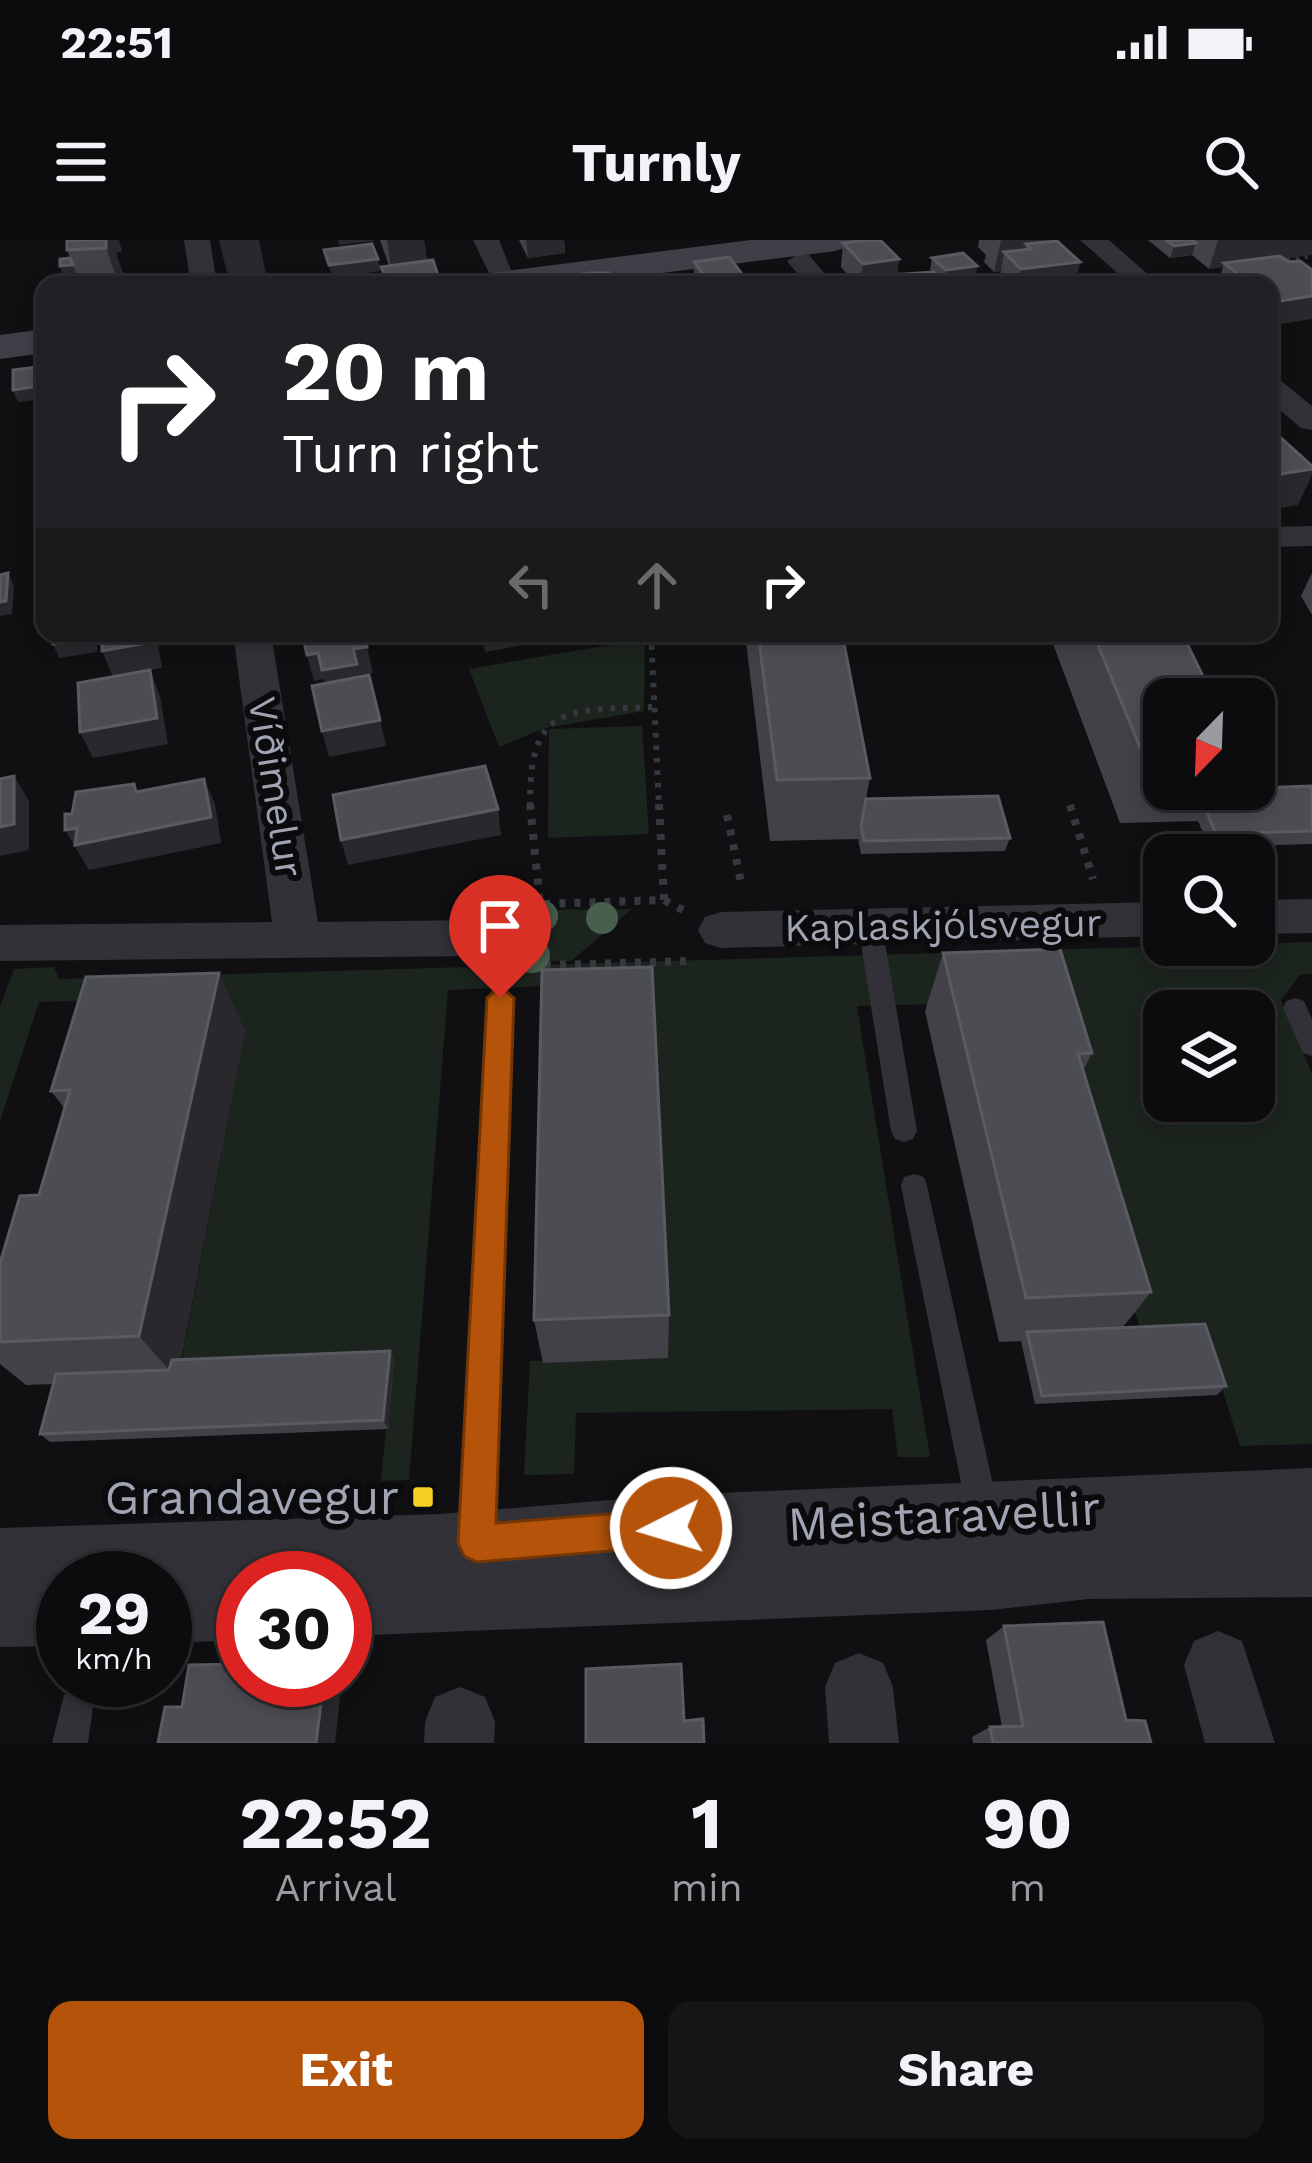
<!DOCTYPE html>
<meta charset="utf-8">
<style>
:root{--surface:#0c0c0e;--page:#151517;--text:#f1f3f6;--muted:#9a9b9e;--line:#2c2c2e;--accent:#b45309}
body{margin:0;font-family:"Work Sans",sans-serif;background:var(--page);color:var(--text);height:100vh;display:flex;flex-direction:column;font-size:45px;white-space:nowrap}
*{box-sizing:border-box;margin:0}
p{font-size:39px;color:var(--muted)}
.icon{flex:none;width:66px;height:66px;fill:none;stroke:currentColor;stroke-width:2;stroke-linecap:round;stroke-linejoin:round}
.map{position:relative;height:1503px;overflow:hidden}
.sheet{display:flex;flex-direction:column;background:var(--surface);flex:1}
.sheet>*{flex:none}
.banner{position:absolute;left:36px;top:36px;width:1242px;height:366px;border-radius:24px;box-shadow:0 6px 18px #0003,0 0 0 3px var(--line);background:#202124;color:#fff;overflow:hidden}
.needle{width:78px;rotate:203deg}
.tools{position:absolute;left:1143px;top:438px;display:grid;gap:24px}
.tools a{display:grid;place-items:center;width:132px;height:132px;border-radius:24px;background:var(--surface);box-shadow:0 6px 18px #0003,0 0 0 3px var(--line);font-size:60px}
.speed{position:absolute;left:36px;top:1311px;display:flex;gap:24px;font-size:60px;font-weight:700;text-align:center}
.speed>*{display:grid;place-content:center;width:156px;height:156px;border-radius:50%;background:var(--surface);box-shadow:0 6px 18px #0003,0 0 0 3px var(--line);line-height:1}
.speed small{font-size:30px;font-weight:400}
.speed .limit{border:18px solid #d22;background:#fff;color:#111}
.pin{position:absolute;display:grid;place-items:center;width:102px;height:102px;color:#fff;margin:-123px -51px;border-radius:50% 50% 50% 0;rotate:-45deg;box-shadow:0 0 12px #0007}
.pin .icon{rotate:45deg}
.me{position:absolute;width:132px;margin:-66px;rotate:265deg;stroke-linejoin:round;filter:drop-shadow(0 0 9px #0008)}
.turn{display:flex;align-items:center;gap:42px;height:252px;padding:0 48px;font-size:54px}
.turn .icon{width:156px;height:156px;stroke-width:2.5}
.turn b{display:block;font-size:84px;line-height:102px}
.lanes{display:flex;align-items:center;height:114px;padding:0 48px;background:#0003;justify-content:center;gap:60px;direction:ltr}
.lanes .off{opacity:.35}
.eta{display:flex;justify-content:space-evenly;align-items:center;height:204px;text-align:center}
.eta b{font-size:72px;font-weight:700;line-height:84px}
.primary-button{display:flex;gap:24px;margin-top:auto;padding:24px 48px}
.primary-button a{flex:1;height:138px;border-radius:24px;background:var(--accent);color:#fff;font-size:48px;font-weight:700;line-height:138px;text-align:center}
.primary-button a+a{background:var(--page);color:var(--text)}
.status{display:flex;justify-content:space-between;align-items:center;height:84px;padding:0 60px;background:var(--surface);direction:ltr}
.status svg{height:33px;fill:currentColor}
header{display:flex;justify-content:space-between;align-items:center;height:156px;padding:0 48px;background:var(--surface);font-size:54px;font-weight:700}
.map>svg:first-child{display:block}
.green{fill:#1c241e;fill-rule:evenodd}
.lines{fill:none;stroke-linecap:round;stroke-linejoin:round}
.path-far2{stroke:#37383e;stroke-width:4.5;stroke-dasharray:3 6;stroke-linecap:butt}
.path-far1{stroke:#37383e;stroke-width:6;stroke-dasharray:4.5 8;stroke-linecap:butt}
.path{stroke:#37383e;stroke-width:8;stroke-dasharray:6 9;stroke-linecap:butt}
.lane{fill:#313137;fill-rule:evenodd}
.street{fill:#313137;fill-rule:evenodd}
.secondary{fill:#3f4047;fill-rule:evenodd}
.tree{fill:#495f4e}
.wall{fill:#414147}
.shaded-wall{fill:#29292d}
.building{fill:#4c4c53;stroke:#595a62;stroke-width:3}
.route{fill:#b45309;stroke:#753606;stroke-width:3}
.poi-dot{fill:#f5d024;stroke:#0b0b0d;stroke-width:4.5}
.labels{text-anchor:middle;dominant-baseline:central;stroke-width:12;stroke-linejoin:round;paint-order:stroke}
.street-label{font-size:39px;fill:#a1a4b3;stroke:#0b0b0d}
.near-poi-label{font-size:48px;fill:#a1a4b3;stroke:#0b0b0d;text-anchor:end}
.near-street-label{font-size:48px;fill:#a1a4b3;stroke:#0b0b0d}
</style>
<div class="status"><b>22:51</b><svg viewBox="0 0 49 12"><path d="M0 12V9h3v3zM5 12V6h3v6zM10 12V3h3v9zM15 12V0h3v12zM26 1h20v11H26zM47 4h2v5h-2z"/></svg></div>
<header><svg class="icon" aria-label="menu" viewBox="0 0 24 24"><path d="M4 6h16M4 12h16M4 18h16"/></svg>Turnly<svg class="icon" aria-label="search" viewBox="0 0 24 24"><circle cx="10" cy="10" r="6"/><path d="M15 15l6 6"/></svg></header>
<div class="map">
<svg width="1312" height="1503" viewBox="0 0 1312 1503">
<rect width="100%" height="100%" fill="#101012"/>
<g class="green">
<path d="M645 399 644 471 545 488 499 507 469 429Z"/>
<path d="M642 486 649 594 548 598 549 489Z"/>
<path d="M632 669 571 721H523L525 670Z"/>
<path d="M1312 702V734L1300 735 1281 760 1312 834V1204L1240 1206 1202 1084 1139 1086 1048 761 857 766 930 1217H898L892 1169 576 1173 574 1234 524 1235 530 1121 668 1118 542 746 448 750 409 1240 381 1241 393 1120 180 1129 245 790 141 759 39 762 0 881V766L14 729 54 727 59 739ZM1164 771H1254V861H1164Z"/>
</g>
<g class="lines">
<path class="path-far2" d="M1278 21 1312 16"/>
<g class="path-far1">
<path d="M651 393 659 567"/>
<path d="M530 567C529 466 563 470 652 467"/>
</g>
<g class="path">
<path d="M530 564 540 664 664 660 683 670"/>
<path d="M659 564 664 660"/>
<path d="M1070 565 1093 639"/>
<path d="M727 575 742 647"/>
<path d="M515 726 691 721"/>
</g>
<g class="lane">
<path d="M1251 31 1258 35 1256 38 1208 45H1172Z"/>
<path d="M870 676 882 685 917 891 913 899 904 902 895 899 891 891 858 685Z"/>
<path d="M500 748 509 751 512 758 493 1301 488 1312 477 1317 466 1312 461 1301 488 758 491 751Z"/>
<path d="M1295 758 1304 761 1312 779V816L1303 813 1283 768 1286 761Z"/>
<path d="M914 934 924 937 927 946 999 1272 994 1283 983 1288 972 1283 967 1272 901 946 904 937Z"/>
<path d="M76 1450 88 1455 93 1467 88 1503H52L64 1455Z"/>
</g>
<g class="street">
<path d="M184 0H210L217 45H191Z"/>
<path d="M473 0H499L517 45H495Z"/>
<path d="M1080 0H1109L1160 45H1131Z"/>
<path d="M800 13 809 15 834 45H807L787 21Z"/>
<path d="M1269 137 1280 140 1312 166V190L1301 188 1269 161Z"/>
<path d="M1312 286V306L1269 307V287Z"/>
<path d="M233 393H271L318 682 478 680 494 685 501 698 494 711 478 716 0 721V685L272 682Z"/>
<path d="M1312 659V693L1254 694V660Z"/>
<path d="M1164 662V696L721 708 705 703 698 690 705 677 721 672Z"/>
<path d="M1312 1228V1357L1088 1359 991 1370 345 1396V1338H243V1400L165 1403V1338H63V1406L0 1407V1288L440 1274 671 1255Z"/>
<path d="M1218 1391 1242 1401 1275 1503H1205L1184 1425 1194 1401Z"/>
<path d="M859 1413 883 1423 893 1447 899 1503H829L825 1447 835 1423Z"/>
<path d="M460 1447 485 1457 495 1482 494 1503H424L425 1482 435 1457Z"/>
</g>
<g class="secondary">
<path d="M751 0H853L847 7 835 11 568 45H463L469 37 482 34Z"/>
<path d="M45 89V113L0 119V95Z"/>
</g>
</g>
<g class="tree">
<circle cx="542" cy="676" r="16"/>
<circle cx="602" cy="678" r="16"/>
<circle cx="532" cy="715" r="18"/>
</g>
<g class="wall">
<path d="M67 0 122 11 117 12V17L124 36V45H80L77 37 65 39 60 26 70 18 67 10Z"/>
<path d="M380 0H424L427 20 441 45H445H384L381 27 389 26Z"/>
<path d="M519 0H564L565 13 528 18Z"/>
<path d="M979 0H1047L1046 2 1080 22 1075 42 1110 45H998L1001 31 994 32 984 22 986 15 978 7Z"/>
<path d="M1148 0H1312L1284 18 1269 86V45H1217L1223 27 1209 29 1192 15 1170 18Z"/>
<path d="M843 3 899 19 897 34 932 32 930 30 932 18 977 26 975 38 945 42 947 45H857L841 27Z"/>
<path d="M694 22 746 45H690L694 44Z"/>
<path d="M1312 333V375L1301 356Z"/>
<path d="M745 393H842L870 538 866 559 1010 598 1005 611 861 614 858 599 770 601Z"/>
<path d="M1049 393H1182L1164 459V549H1254L1312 546V604L1209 607 1198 581 1120 583Z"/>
<path d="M943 713 1092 813 1083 831 1151 1052 1123 1087 1226 1146 1217 1155 1035 1164 1021 1101 999 1102 925 771Z"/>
<path d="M245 790 181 1119 390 1111 394 1120 388 1189 50 1202 40 1194 53 1144 26 1145 0 1124V1023L39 955 65 869 51 851Z"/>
<path d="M669 1075 668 1118 543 1123 534 1080Z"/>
<path d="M1004 1386 1126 1480 1151 1503H973L972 1497 990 1487H1002L986 1400Z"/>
</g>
<g class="shaded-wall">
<path d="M106 0H119L122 11 117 12V17L124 36V45H119L106 8Z"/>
<path d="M219 0H259L268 45H230Z"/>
<path d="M338 0H374V1L339 5Z"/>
<path d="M387 0H424L428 28 392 33Z"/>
<path d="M526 0H564L565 13 528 18Z"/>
<path d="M1001 0H1047L1040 26 1031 9 1026 4 1021 28 1004 12 1001 31 994 32Z"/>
<path d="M1218 0H1312V15L1228 26 1224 23 1223 27 1209 29Z"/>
<path d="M1196 3 1192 15 1170 18 1174 6Z"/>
<path d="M378 19 380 31 332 38 329 25Z"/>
<path d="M899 19 895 43 872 36 871 45H860L863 24Z"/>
<path d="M1080 22 1074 45H1018L1021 29Z"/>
<path d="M73 25 77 37 65 39 60 26Z"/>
<path d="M977 26 975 38 944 43 946 30Z"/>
<path d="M746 39V45H703Z"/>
<path d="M1312 56V79L1269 86V75L1274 62Z"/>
<path d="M45 145V159L18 162 13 150Z"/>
<path d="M1312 229V235L1298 265 1269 270V236Z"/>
<path d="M8 333 14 346 12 374 0 376V362Z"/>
<path d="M91 393H97V412L59 418 53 404Z"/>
<path d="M150 393H156L162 428 150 430 160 456 168 504 93 518 80 492 113 437 102 411Z"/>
<path d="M482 393H579V395L485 412Z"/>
<path d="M367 407 373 433 359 435 353 409Z"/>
<path d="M318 413 357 424 363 450 329 456 324 439 314 441 307 415Z"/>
<path d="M380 480 386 506 329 517 322 491Z"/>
<path d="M14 536 29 561V610L0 616V587Z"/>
<path d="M204 539 215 564 221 603 89 630 65 590Z"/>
<path d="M498 569 501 595 348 625 341 600Z"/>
<path d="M219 733 245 790 177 1139 139 1096Z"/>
<path d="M390 1111 394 1120 388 1189 383 1180Z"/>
<path d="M324 1440H342L335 1503H316Z"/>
</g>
<g class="building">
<path d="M67 0H106V8L67 10Z"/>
<path d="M866 0H880L899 19 863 24 843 3Z"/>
<path d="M1166 0H1192L1196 3 1174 6Z"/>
<path d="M1057 1 1080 22 1021 29 1004 12 1031 9 1026 4Z"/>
<path d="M372 4 378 19 329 25 324 10Z"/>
<path d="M963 13 977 26 946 30 932 18Z"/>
<path d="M1280 16 1289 22 1300 21 1312 30V56L1274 62 1269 58V45H1252L1224 23Z"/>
<path d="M729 17 746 39 703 45 696 35 703 34 694 22Z"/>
<path d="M70 18 73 25 60 26V19Z"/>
<path d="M433 20 441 45H445H389L381 27Z"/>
<path d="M934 32 947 45H880L872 36Z"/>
<path d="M590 33H610L613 39 565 45H545L542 39Z"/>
<path d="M644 35 650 45H565Z"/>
<path d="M1102 38 1110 45H1051Z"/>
<path d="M45 126V145L13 150V130Z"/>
<path d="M1269 187 1312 226V229L1269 236Z"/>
<path d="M8 333 6 361 0 362V335Z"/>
<path d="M54 393H91V399L53 404Z"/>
<path d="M102 393H150L152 402 102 411Z"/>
<path d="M302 393H363L367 407 353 409 357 424 322 430 318 413 307 415Z"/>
<path d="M758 393H842L870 538 777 540Z"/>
<path d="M1093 393H1182L1214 459H1164V521L1146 522Z"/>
<path d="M150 430 157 478 80 492 78 443Z"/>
<path d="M369 435 380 480 322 491 312 446Z"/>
<path d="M485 526 498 569 341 600 333 555Z"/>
<path d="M14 536V584L0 587V539Z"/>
<path d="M204 539 211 577 75 605 77 588 65 590V574H72L76 552 134 544 136 552Z"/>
<path d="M1312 546V591L1216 594 1205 568 1218 567 1228 549Z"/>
<path d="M998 556 1010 598 864 601 861 586 866 559Z"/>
<path d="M1060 709 1092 813 1078 814 1151 1052 1026 1058 943 713Z"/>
<path d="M652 727 669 1075 534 1080 542 730Z"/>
<path d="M219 733 139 1096 0 1102V1023L20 956 39 955 70 850 51 851 86 737Z"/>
<path d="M1205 1084 1226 1146 1042 1156 1027 1092Z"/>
<path d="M390 1111 383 1180 40 1194 56 1134 169 1130 172 1120Z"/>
<path d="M1103 1382 1126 1480 1145 1481 1151 1503H993L990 1487 1023 1486 1004 1386Z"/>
<path d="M243 1424V1440H324L316 1503H158L165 1467H182L189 1425Z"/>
<path d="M681 1424 684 1481 703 1479 704 1503H586V1429Z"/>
</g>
<path class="route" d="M500 747 514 758 496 1283 671 1269 684 1275 689 1288 684 1300 671 1306 477 1322 464 1316 458 1303 487 758Z"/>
<rect class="poi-dot" x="411" y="1245" width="24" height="24" rx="6"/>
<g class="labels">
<g class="street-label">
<text transform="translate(276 547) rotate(81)">Víðimelur</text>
<text transform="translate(943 685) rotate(-1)">Kaplaskjólsvegur</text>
</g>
<g class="near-poi-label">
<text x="399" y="1257">Grandavegur</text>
</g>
<g class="near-street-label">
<text transform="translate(944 1276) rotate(-3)">Meistaravellir</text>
</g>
</g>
</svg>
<div class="tools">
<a><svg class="needle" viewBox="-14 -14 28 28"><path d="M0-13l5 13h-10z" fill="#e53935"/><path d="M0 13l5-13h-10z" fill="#9a9b9e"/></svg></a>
<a><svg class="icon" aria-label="search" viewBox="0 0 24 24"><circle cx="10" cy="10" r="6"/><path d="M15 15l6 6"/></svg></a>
<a><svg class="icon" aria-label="layers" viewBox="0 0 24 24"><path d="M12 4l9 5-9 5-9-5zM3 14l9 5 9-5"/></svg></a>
</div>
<div class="speed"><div>29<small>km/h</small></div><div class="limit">30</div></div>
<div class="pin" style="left:500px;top:758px;background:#d93025"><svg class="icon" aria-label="arrive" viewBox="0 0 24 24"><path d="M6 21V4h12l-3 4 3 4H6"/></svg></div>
<svg class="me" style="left:671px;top:1288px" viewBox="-20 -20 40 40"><circle r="17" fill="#b45309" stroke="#fff" stroke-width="3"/><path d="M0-11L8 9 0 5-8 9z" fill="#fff"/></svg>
<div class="banner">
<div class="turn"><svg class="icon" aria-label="right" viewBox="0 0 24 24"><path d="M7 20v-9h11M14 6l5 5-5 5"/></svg><div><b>20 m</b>Turn right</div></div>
<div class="lanes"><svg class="icon off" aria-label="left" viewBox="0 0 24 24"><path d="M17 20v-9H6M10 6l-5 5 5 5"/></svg><svg class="icon off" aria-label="ahead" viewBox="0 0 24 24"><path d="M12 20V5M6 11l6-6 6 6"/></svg><svg class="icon" aria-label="right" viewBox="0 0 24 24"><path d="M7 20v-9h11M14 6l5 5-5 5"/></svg></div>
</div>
</div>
<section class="sheet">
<div class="eta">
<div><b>22:52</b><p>Arrival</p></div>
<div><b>1</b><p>min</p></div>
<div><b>90</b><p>m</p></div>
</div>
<div class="primary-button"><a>Exit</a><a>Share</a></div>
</section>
